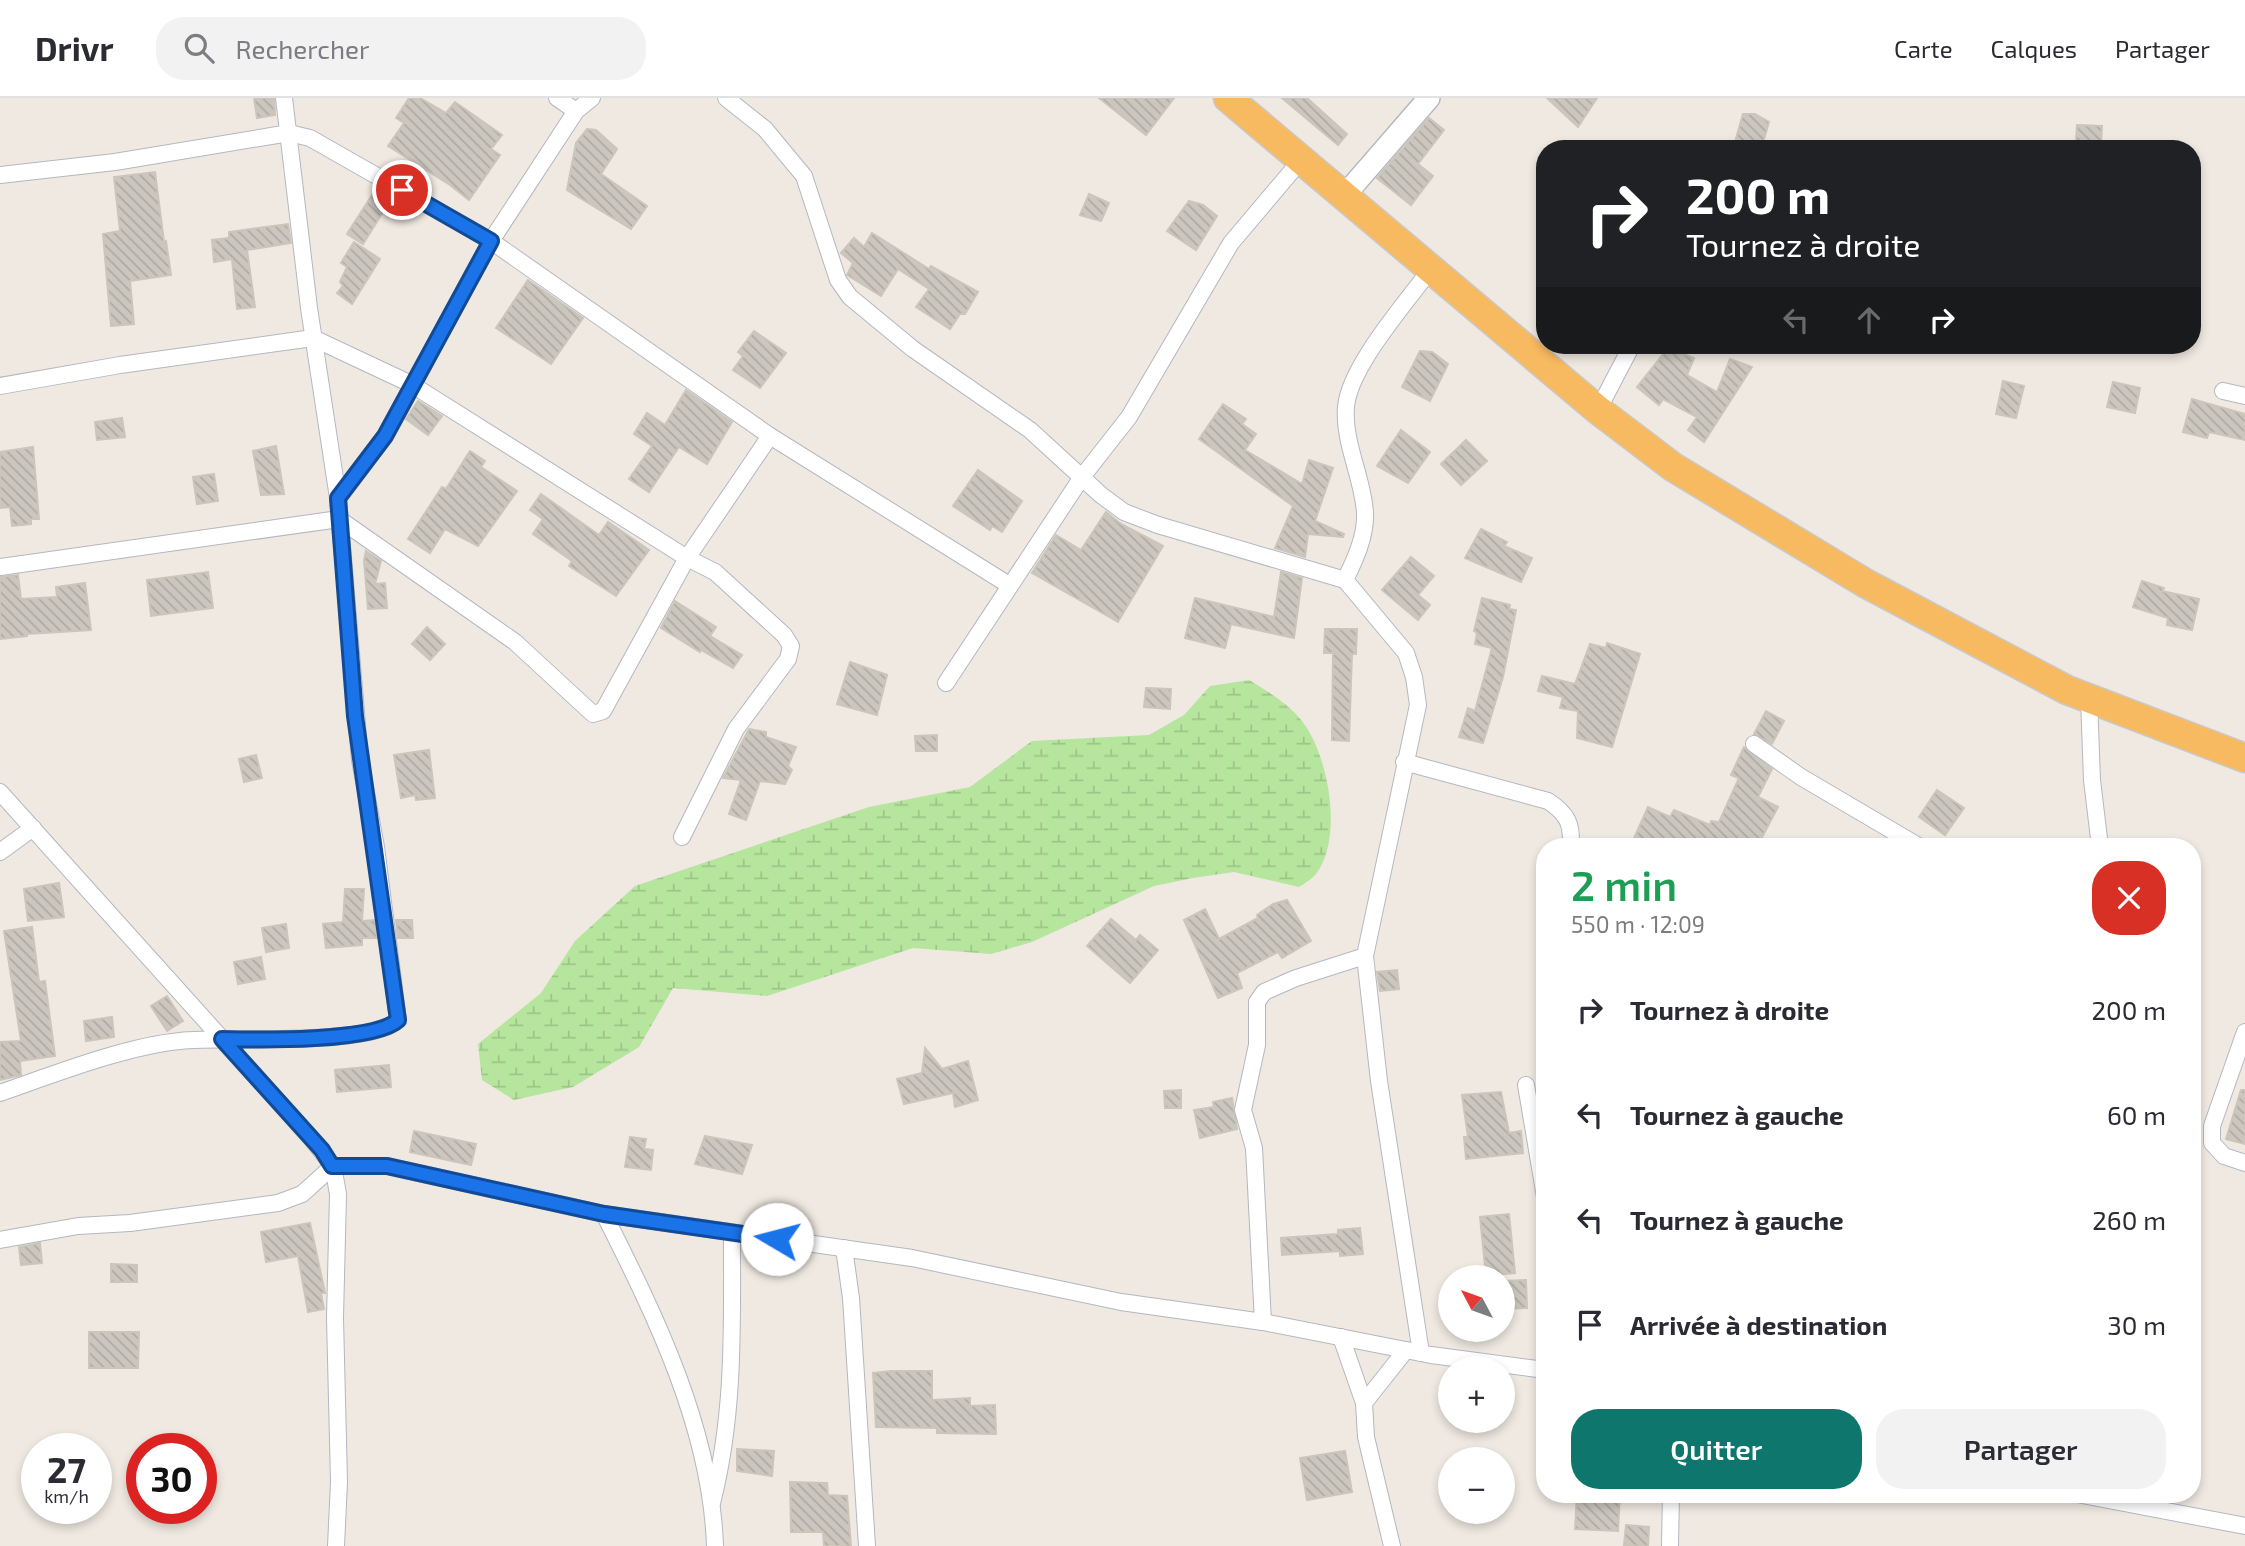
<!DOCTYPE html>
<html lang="fr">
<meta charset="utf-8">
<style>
:root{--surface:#fff;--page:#f2f2f3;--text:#2b2b33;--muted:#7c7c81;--line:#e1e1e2;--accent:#0f766e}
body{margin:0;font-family:"Exo 2",sans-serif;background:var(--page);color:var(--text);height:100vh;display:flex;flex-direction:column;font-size:26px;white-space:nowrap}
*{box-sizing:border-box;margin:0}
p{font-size:23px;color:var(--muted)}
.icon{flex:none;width:38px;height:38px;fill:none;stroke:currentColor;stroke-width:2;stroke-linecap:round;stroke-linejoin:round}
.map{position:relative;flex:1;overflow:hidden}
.panel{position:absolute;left:1536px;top:740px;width:665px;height:665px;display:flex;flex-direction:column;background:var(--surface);border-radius:28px;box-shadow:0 4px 10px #0003}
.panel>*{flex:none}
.hud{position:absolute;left:1536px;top:42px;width:665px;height:214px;border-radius:28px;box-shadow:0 4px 10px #0003;background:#202124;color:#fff;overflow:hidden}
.needle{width:46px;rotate:311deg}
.fabs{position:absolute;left:1438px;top:1167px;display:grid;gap:14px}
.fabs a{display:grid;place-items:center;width:77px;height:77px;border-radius:50%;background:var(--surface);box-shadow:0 4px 10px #0003;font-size:35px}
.speed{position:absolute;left:21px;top:1335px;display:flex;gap:14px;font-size:35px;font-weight:700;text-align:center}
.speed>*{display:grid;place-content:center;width:91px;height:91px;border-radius:50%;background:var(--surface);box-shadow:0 4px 10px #0003;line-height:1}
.speed small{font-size:18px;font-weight:400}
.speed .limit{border:10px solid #d22;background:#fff;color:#111}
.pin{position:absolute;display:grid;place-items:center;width:60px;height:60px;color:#fff;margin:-30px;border:4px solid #fff;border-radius:50%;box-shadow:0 2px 7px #0007}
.me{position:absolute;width:77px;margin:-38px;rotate:278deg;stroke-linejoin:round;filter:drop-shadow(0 0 5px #0008)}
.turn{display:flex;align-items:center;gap:24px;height:147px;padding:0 35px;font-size:32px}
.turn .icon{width:91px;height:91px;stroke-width:2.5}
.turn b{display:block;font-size:49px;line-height:60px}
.lanes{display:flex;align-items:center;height:66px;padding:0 35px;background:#0003;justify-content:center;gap:35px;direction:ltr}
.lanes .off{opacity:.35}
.round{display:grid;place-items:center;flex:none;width:74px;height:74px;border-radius:28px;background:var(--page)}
.summary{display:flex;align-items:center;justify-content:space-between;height:119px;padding:0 35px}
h1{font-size:42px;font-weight:600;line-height:52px;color:#1e9e55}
.action{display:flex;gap:14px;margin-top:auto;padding:14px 35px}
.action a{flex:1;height:80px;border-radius:28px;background:var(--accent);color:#fff;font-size:28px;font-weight:600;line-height:80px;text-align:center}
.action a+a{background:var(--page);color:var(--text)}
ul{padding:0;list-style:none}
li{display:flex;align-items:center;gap:21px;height:105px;padding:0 35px}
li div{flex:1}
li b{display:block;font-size:26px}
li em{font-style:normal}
header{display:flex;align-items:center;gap:42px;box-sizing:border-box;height:98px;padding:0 35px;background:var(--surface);border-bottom:2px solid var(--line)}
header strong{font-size:33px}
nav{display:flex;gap:38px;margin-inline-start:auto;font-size:24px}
.search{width:490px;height:63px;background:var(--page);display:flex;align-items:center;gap:18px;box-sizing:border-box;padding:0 24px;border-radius:28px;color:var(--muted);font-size:26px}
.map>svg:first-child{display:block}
.wetland{fill:url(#wetland-marsh)}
.building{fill:url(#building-back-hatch);stroke:#cbc5ba;stroke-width:2}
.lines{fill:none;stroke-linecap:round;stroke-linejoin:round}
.minor-casing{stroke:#b4b7c1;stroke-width:18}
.tertiary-casing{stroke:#b4b7c1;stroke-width:24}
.trunk-casing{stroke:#c9c9c9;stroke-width:31}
.minor{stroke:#fff;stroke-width:16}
.tertiary{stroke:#fff;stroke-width:21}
.trunk{stroke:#f8ba60;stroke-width:28}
.route-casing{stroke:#114b97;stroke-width:18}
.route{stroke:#1a73e8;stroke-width:12}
</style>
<header>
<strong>Drivr</strong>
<div class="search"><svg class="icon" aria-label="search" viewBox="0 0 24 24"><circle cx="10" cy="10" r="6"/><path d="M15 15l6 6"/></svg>Rechercher</div>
<nav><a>Carte</a><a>Calques</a><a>Partager</a></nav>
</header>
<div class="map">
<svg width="2245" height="1448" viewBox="0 0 2245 1448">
<defs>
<pattern id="wetland-marsh" width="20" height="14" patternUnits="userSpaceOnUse" patternTransform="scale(1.75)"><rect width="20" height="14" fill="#b6e59e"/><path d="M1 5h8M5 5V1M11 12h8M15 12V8" fill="none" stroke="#9dc588"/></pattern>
<pattern id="building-back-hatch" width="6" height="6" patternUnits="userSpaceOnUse" patternTransform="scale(1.75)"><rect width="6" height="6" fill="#cbc7bf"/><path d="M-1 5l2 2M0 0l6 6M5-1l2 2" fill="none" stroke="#afaba4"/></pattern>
</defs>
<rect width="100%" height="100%" fill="#efe9e1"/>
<path class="wetland" d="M1249 582C1270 595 1293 608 1307 630 1329 665 1343 740 1316 776 1312 781 1305 785 1299 789L1234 774 1193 780 1154 788 1032 844 991 856 913 850 767 898 673 890 639 949 573 989 514 1002 482 982 478 946 541 895 575 843 635 788 869 709 970 689 1032 643 1149 637 1184 617 1210 588Z"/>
<g class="building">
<path d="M254 0H274L275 17 257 20Z"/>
<path d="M409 0H420L446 15 455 4 502 37 491 51 500 57 469 102 450 87 388 48 404 25 396 20Z"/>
<path d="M1099 0H1174L1146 37Z"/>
<path d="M1282 0H1307L1347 36 1338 47Z"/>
<path d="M1547 0H1597L1578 29Z"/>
<path d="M1743 16H1755L1769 24 1761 51H1733Z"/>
<path d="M1429 20 1444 32 1418 66 1433 78 1411 107 1377 80Z"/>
<path d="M2077 27 2102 28 2101 45 2076 44Z"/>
<path d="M587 31 596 32 617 51 601 76 647 108 631 131 567 92 576 45Z"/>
<path d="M155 74 164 144 166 143 171 177 130 183 134 226 111 228 103 136 120 133 114 79Z"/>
<path d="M376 91 391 101 363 146 347 136Z"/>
<path d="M1089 96 1109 105 1101 123 1080 117Z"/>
<path d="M1189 103 1203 107 1217 118 1196 152 1167 133Z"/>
<path d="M288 126 291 145 247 152 255 209 237 211 232 161 214 164 212 142 229 140V134Z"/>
<path d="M872 135 929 171 931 168 978 194 965 216H960L950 231 916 209 929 191 898 171 881 198 847 177 853 165 841 155 854 140 864 149Z"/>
<path d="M354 144 380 161 352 206 337 195 343 188 340 184 347 169 341 165Z"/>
<path d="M528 182 583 220 551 266 496 230Z"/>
<path d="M754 233 786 255 760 290 733 272 743 258 738 254Z"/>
<path d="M1668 250 1694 260 1687 277 1717 294 1730 261 1752 269 1704 344 1688 332 1697 319 1663 301 1659 307 1637 289Z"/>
<path d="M1420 253 1432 254 1448 266 1430 303 1402 289Z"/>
<path d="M2003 283 2024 288 2016 320 1996 316Z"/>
<path d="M2113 284 2140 290 2135 315 2107 309Z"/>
<path d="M686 292 732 324 707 366 679 349 649 394 629 381 652 348 634 336 647 315 665 327Z"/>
<path d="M2192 301 2245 316V342L2209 334 2207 340 2183 334Z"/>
<path d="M418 303 442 318 428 337 406 321Z"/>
<path d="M1223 306 1246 321 1242 326 1256 336 1245 352 1302 386 1309 362 1333 370 1315 423 1344 436 1343 439 1308 436 1305 459 1275 450 1293 408 1199 341Z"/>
<path d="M122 320 125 339 97 342 95 324Z"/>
<path d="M1401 332 1430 354 1408 385 1377 368Z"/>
<path d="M1466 342 1487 363 1461 387 1441 366Z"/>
<path d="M276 348 284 396 261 397 253 353Z"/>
<path d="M33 349 39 421H31V426L12 428 10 409 0 410V354Z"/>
<path d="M470 353 485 363 481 369 517 393 478 448 445 431 430 455 408 441 442 389 446 391Z"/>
<path d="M978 372 1022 403 1002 434 992 428 990 432 953 408Z"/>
<path d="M214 376 218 403 197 406 193 379Z"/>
<path d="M541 396 599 437 608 424 649 452 616 498 569 468 572 463 533 436 543 421 530 412Z"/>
<path d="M1106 414 1121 426 1163 448 1118 524 1032 475 1056 437 1081 452Z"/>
<path d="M1481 431 1507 444 1504 448 1532 460 1521 484 1465 460Z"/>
<path d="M366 453 381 463 375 486 385 485 387 510 368 511 364 462Z"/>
<path d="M1411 459 1434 478 1418 497 1430 507 1418 522 1382 492Z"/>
<path d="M208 474 213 510 151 518 147 482Z"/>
<path d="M1281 474 1302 480 1294 540 1231 526 1225 550 1185 540 1195 500 1274 519Z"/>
<path d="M18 477 21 501 57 499 56 489 85 485 91 532 27 536V538L0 541V479Z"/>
<path d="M2142 483 2164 490 2162 493 2199 501 2192 532 2167 527 2168 520 2133 509Z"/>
<path d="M1482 500 1510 507 1509 511 1516 512 1503 579 1483 645 1459 639 1468 610 1475 613 1492 550 1475 546 1477 535 1474 533Z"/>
<path d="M675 503 716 529 710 538 742 557 733 570 701 552 700 554 661 530Z"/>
<path d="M427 529 445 546 430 562 412 546Z"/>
<path d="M1325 531H1357L1356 556H1352L1349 643 1332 642 1333 555H1324Z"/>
<path d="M1607 545 1640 556 1612 649 1577 640 1578 613 1560 610 1563 599 1538 593 1542 578 1575 586 1590 546 1606 550Z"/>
<path d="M850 564 887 577 877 617 837 606Z"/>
<path d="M1146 590 1171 591 1170 611 1144 609Z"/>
<path d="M1766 613 1784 623 1772 646 1754 636Z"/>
<path d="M749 631 766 634V639L796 649 788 668 792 672 785 686 760 683 746 722 729 716 741 682 723 680Z"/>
<path d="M937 637V653H916L915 638Z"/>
<path d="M1744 649 1772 671 1758 699 1778 709 1757 749H1630L1648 709 1670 719 1674 712 1710 727 1711 723 1719 724 1739 680 1731 677Z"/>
<path d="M429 652 435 700 416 702 415 697 401 700 394 657Z"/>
<path d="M256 657 262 680 244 684 239 661Z"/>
<path d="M1937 692 1964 710 1945 737 1919 719Z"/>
<path d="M59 785 64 819 28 823 24 791Z"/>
<path d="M345 791H364L362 823 375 822 377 840H362V847L326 850 323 826 343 824Z"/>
<path d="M1287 802 1311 843 1282 860 1278 854 1237 875 1242 890 1218 900 1184 822 1205 811 1219 841 1258 820 1257 817 1273 806Z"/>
<path d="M1111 821 1136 842 1140 837 1158 852 1130 885 1087 848Z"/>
<path d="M396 822H412L413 840H398Z"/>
<path d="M286 826 289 850 266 854 262 830Z"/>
<path d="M32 829 39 884 45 883 55 958 20 963 21 977 0 982V944L21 943 4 833Z"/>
<path d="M261 859 265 881 238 886 234 864Z"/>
<path d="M1397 872 1399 891 1380 893 1377 874Z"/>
<path d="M167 898 183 923 167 933 151 908Z"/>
<path d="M112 919 114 939 86 943 84 923Z"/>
<path d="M925 950 942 971 968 963 978 1002 955 1009 953 995 904 1006 897 981 922 975Z"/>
<path d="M389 967 391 989 337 994 335 972Z"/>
<path d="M1181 992V1010H1165L1164 993Z"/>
<path d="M2241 992H2245V1046L2226 1041Z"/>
<path d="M1501 994 1509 1035 1521 1033 1523 1055 1466 1061 1464 1039H1468L1462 997Z"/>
<path d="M1232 1000 1237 1031 1200 1040 1194 1012 1214 1009 1213 1004Z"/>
<path d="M414 1033 476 1046 471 1067 410 1054Z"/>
<path d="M705 1038 752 1047 742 1076 695 1066Z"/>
<path d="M630 1039 646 1041 644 1051 653 1052 651 1072 625 1069Z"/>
<path d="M1509 1116 1515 1175 1486 1178 1480 1119Z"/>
<path d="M310 1125 325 1195H321L324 1211 308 1214 298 1158 266 1164 261 1134Z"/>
<path d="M1360 1130 1363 1156 1340 1158V1153L1282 1157 1281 1140 1338 1136V1132Z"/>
<path d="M40 1145 42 1165 21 1167 19 1149Z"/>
<path d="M111 1166 137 1167V1184H111Z"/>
<path d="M1526 1182 1527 1210 1503 1211V1183Z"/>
<path d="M89 1234H139L138 1270H89Z"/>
<path d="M892 1273H932V1302L970 1300V1308L995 1307 996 1336 937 1335V1330L876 1329 873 1275Z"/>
<path d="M737 1351 774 1353 772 1378 737 1373Z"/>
<path d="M1345 1353 1352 1394 1307 1402 1300 1360Z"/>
<path d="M790 1384 827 1385 828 1397 847 1398 851 1448H824L823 1434H791Z"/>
<path d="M1577 1396H1620L1618 1433 1575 1431Z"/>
<path d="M1626 1427 1649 1429 1648 1448 1624 1447Z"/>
</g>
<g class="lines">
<g class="minor-casing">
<g id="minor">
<path d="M557 0 576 13"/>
<path d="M726 0 765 31 804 78 838 182 850 199 913 251 1030 332 1101 397 1124 414 1158 427 1345 482"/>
<path d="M0 77 115 64 289 35 310 40 491 143 770 338 1009 487"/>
<path d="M0 288 120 267 313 240 411 286 687 460 715 474 784 537 791 548 788 561 736 631 682 739"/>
<path d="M2223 293 2245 298"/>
<path d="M1598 312 1632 247"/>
<path d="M338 400 385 338 491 143 576 13 592 0"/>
<path d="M0 469 339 421 515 544 593 616 603 613 687 460 770 338"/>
<path d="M946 585 1082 379 1129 319 1231 145 1302 61"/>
<path d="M2089 600 2092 682 2100 749"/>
<path d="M1754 646 1801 679 1920 749"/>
<path d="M1404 664 1548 703C1568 716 1572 726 1571 749"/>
<path d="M0 694 311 1040 333 1068 338 1096 335 1220 339 1384 336 1448"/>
<path d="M0 754 33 730"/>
<path d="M2245 934 2212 1028V1045L2224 1058 2245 1065"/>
<path d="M1526 987 1545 1099"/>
<path d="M0 995C52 977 126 948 180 943 223 938 370 949 398 922L376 749 360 662 338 400 309 210 284 0"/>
<path d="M604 1116C656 1219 711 1331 715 1448"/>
<path d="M0 1142 78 1128 130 1125 278 1105 302 1096 333 1068H387L604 1116 912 1160 1121 1204 1263 1224 1431 1257 1545 1272"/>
<path d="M844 1150 851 1200 867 1448"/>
<path d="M1263 1224 1254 1050 1243 1012 1257 947V904L1264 894 1296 880 1365 858"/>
<path d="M1341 1239 1364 1305 1366 1339 1392 1448"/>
<path d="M1421 1255 1379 983 1365 858 1418 607 1414 579 1406 555 1345 482C1355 462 1366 438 1365 415 1363 379 1343 345 1346 309 1349 269 1406 205 1430 172"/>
<path d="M1364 1305 1406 1252"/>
<path d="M2077 1396 2245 1428"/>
<path d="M712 1405C735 1315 732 1227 732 1135"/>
<path d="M1670 1448 1671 1396"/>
</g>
</g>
<g class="tertiary-casing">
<path id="tertiary" d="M1344 98 1429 0"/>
</g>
<g class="trunk-casing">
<path id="trunk" d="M1228 0 1598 312 1673 369 1865 485 2067 592 2245 660"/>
</g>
<use href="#minor" class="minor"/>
<use href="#tertiary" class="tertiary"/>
<use href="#trunk" class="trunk"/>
</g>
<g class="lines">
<g class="route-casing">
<path id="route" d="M402 92 491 143 385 338 338 400 355 618 398 922C375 944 257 942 222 941L322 1052 332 1068H387L604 1116 777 1141"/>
</g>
<use href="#route" class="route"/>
</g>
</svg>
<div class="fabs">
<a><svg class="needle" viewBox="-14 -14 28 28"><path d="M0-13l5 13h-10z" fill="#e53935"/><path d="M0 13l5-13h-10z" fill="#7c7c81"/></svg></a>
<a>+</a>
<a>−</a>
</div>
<div class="speed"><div>27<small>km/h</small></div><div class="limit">30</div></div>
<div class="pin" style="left:402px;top:92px;background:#d93025"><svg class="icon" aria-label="arrive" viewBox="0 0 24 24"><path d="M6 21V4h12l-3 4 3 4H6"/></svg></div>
<svg class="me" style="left:777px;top:1141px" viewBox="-20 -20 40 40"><circle r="19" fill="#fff"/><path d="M0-13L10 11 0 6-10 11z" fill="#1a73e8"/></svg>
<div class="hud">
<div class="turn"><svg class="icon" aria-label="right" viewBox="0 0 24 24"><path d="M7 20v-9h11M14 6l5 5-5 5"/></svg><div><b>200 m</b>Tournez à droite</div></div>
<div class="lanes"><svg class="icon off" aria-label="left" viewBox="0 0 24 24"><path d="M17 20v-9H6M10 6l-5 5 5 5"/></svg><svg class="icon off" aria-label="ahead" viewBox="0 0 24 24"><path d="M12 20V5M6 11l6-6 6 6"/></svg><svg class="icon" aria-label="right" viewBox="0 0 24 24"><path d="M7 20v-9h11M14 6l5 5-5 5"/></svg></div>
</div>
<section class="panel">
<div class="summary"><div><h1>2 min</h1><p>550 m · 12:09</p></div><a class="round" style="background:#d93025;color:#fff"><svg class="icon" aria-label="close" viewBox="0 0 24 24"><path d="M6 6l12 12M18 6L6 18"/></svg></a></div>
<ul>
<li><svg class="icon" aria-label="right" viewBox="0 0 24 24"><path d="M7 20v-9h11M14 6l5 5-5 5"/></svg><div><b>Tournez à droite</b></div><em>200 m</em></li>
<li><svg class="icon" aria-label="left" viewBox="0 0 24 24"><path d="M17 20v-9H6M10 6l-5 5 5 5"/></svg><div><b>Tournez à gauche</b></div><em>60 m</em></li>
<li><svg class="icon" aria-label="left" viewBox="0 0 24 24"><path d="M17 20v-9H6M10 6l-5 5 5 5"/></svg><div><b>Tournez à gauche</b></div><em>260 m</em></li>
<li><svg class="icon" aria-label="arrive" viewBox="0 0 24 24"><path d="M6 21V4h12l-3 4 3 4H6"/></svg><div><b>Arrivée à destination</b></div><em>30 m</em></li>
</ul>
<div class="action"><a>Quitter</a><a>Partager</a></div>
</section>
</div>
